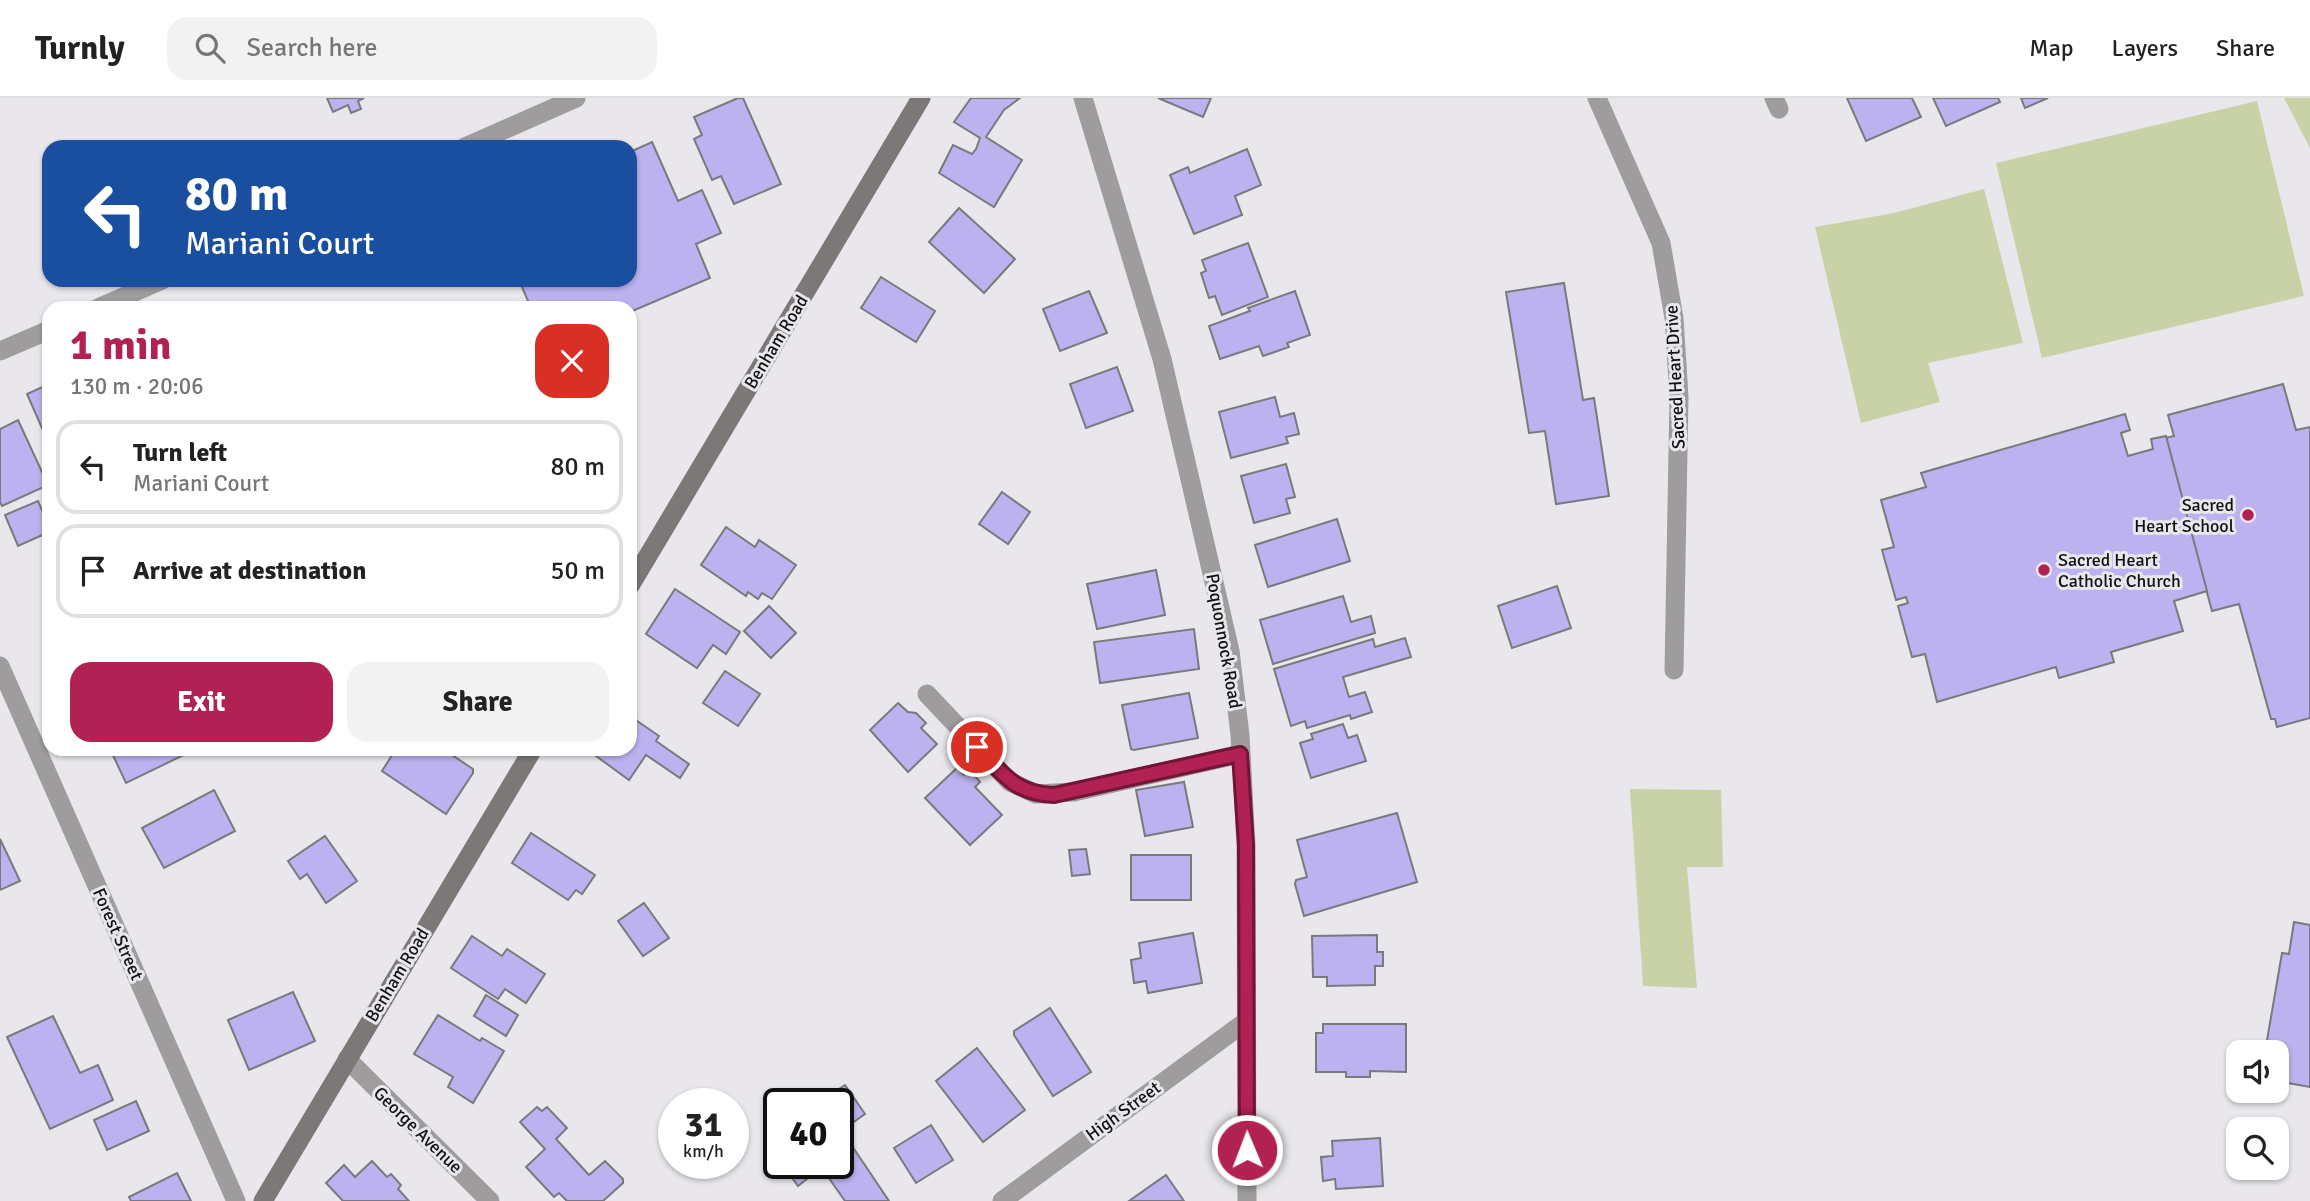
<!DOCTYPE html>
<meta charset="utf-8">
<style>
:root{--surface:#fff;--page:#f2f2f2;--text:#222;--muted:#767676;--line:#e0e0e0;--accent:#b12153}
body{margin:0;font-family:Signika,sans-serif;background:var(--page);color:var(--text);height:100vh;display:flex;flex-direction:column;font-size:26px;white-space:nowrap}
*{box-sizing:border-box;margin:0}
p{font-size:23px;color:var(--muted)}
.icon{flex:none;width:38px;height:38px;fill:none;stroke:currentColor;stroke-width:2;stroke-linecap:round;stroke-linejoin:round}
.map{position:relative;flex:1;overflow:hidden}
.sheet{position:absolute;left:42px;top:203px;width:595px;height:455px;display:flex;flex-direction:column;background:var(--surface);border-radius:21px;box-shadow:0 2px 5px #0004}
.sheet>*{flex:none}
.hud{position:absolute;left:42px;top:42px;width:595px;height:147px;border-radius:21px;box-shadow:0 2px 5px #0004;background:#1a4fa0;color:#fff;overflow:hidden}
.fabs{position:absolute;left:2226px;top:942px;display:grid;gap:14px}
.fabs a{display:grid;place-items:center;width:63px;height:63px;border-radius:14px;background:var(--surface);box-shadow:0 2px 5px #0004;font-size:35px}
.speed{position:absolute;left:658px;top:990px;display:flex;gap:14px;font-size:35px;font-weight:700;text-align:center}
.speed>*{display:grid;place-content:center;width:91px;height:91px;border-radius:50%;background:var(--surface);box-shadow:0 2px 5px #0004;line-height:1}
.speed small{font-size:18px;font-weight:400}
.speed .limit{border:4px solid #111;border-radius:10px;background:#fff;color:#111}
.pin{position:absolute;display:grid;place-items:center;width:60px;height:60px;color:#fff;margin:-30px;border:4px solid #fff;border-radius:50%;box-shadow:0 2px 7px #0007}
.me{position:absolute;width:77px;margin:-38px;rotate:359deg;stroke-linejoin:round;filter:drop-shadow(0 0 5px #0008)}
.turn{display:flex;align-items:center;gap:24px;height:147px;padding:0 28px;font-size:32px}
.turn .icon{width:91px;height:91px;stroke-width:2.5}
.turn b{display:block;font-size:49px;line-height:60px}
.round{display:grid;place-items:center;flex:none;width:74px;height:74px;border-radius:21px;background:var(--page)}
.head{display:flex;align-items:center;justify-content:space-between;height:119px;padding:0 28px}
h1{font-size:42px;font-weight:700;line-height:52px;color:var(--accent)}
.action{display:flex;gap:14px;margin-top:auto;padding:14px 28px}
.action a{flex:1;height:80px;border-radius:21px;background:var(--accent);color:#fff;font-size:28px;font-weight:700;line-height:80px;text-align:center}
.action a+a{background:var(--page);color:var(--text)}
ul{padding:0;list-style:none}
li{display:flex;align-items:center;gap:21px;height:94px;margin:0 14px 10px;padding:0 14px;border:4px solid var(--line);border-radius:21px}
li div{flex:1}
li b{display:block;font-size:26px}
li em{font-style:normal}
header{display:flex;align-items:center;gap:42px;box-sizing:border-box;height:98px;padding:0 35px;background:var(--surface);border-bottom:2px solid var(--line)}
header strong{font-size:33px}
nav{display:flex;gap:38px;margin-inline-start:auto;font-size:24px}
.search{width:490px;height:63px;background:var(--page);display:flex;align-items:center;gap:18px;box-sizing:border-box;padding:0 24px;border-radius:21px;color:var(--muted);font-size:26px}
.map>svg:first-child{display:block}
.green{fill:#c9d2a6}
.building{fill:#bcb2ef;stroke:#7a797d;stroke-width:2}
.lines{fill:none;stroke-linecap:round;stroke-linejoin:round}
.service{stroke:#9e9c9c;stroke-width:19}
.minor{stroke:#9e9c9c;stroke-width:19}
.tertiary{stroke:#9e9c9c;stroke-width:19}
.secondary{stroke:#7b7877;stroke-width:19}
.route-casing{stroke:#731536;stroke-width:18}
.route{stroke:#b12153;stroke-width:12}
.poi-dot{fill:#b12153;stroke:#e9e7eb;stroke-width:2.5}
.labels{text-anchor:middle;dominant-baseline:central;stroke-width:6;stroke-linejoin:round;paint-order:stroke}
.street-label{font-size:18px;fill:#121113;stroke:#e9e7eb}
.poi-label{font-size:18px;fill:#121113;stroke:#e9e7eb;text-anchor:end}
</style>
<header>
<strong>Turnly</strong>
<div class="search"><svg class="icon" aria-label="search" viewBox="0 0 24 24"><circle cx="10" cy="10" r="6"/><path d="M15 15l6 6"/></svg>Search here</div>
<nav><a>Map</a><a>Layers</a><a>Share</a></nav>
</header>
<div class="map">
<svg width="2310" height="1103" viewBox="0 0 2310 1103">
<rect width="100%" height="100%" fill="#e9e7eb"/>
<g class="green">
<path d="M2284 0H2310V50Z"/>
<path d="M2257 3 2304 198 2042 260 1996 65Z"/>
<path d="M1984 91 2023 245 1928 265 1940 304 1861 325 1815 129 1894 115Z"/>
<path d="M1630 691 1721 692 1723 769H1687L1697 890 1643 888Z"/>
</g>
<g class="building">
<path d="M327 0H364L358 3 361 11 351 15 348 7 333 14Z"/>
<path d="M738 0H743L781 86 734 106 721 78 712 82 694 41 702 37 694 19Z"/>
<path d="M971 0H1020L1004 12 986 39 1022 62 994 109 939 75 953 47 972 56 976 51 980 40 954 24Z"/>
<path d="M1158 0H1211L1203 19Z"/>
<path d="M1847 0H1912L1921 19 1866 43Z"/>
<path d="M1933 0H1998L2000 4 1946 28Z"/>
<path d="M2021 0H2048L2025 10Z"/>
<path d="M652 44 678 103 702 92 721 135 696 146 710 180 630 214V210H531L519 182H630V54Z"/>
<path d="M1247 51 1261 87 1235 98 1242 117 1194 136 1170 77 1188 69 1190 75Z"/>
<path d="M959 110 1015 161 984 195 929 144Z"/>
<path d="M1248 145 1268 199 1222 217 1215 198 1209 200 1201 175 1206 173 1202 162Z"/>
<path d="M881 179 935 213 916 244 861 210Z"/>
<path d="M1564 185 1583 302 1594 300 1609 398 1556 406 1545 333 1529 335 1506 194Z"/>
<path d="M1089 193 1107 235 1060 253 1043 211Z"/>
<path d="M1295 193 1310 237 1287 245 1289 249 1263 258 1259 248 1220 261 1209 228 1250 213 1248 210Z"/>
<path d="M1117 269 1133 313 1086 330 1070 286Z"/>
<path d="M49 286V346L27 296Z"/>
<path d="M2283 286 2296 332 2310 329V620L2277 629 2275 621H2271L2239 506 2212 513 2165 340 2174 338 2168 317Z"/>
<path d="M1275 299 1280 319 1294 315 1299 336 1286 339 1288 345 1231 360 1219 314Z"/>
<path d="M2125 316 2130 332 2121 335 2128 358 2153 351 2151 341 2166 338 2207 493 2174 503 2183 533 2111 554 2114 564 2059 580 2056 569 1937 604 1925 556 1912 559 1898 508 1908 505 1906 499 1896 502 1882 452 1894 449 1881 402 1926 389 1921 375Z"/>
<path d="M18 322 48 387 2 408 0 404V331Z"/>
<path d="M1286 366 1295 399 1286 401 1290 415 1254 425 1241 378Z"/>
<path d="M1002 394 1030 414 1008 446 979 426Z"/>
<path d="M38 403 49 428V434L18 448 5 417Z"/>
<path d="M1337 421 1350 463 1268 489 1255 447Z"/>
<path d="M726 429 755 449 759 442 796 467 772 501 762 495 758 501 748 494 746 498 701 467Z"/>
<path d="M1156 472 1165 517 1097 531 1087 486Z"/>
<path d="M1557 488 1571 530 1512 550 1498 508Z"/>
<path d="M675 491 740 534 726 556 713 547 697 570 646 536Z"/>
<path d="M1343 498 1351 524 1371 518 1375 535 1273 566 1260 522Z"/>
<path d="M769 508 796 535 771 560 744 533Z"/>
<path d="M1194 531 1199 571 1100 585 1094 544Z"/>
<path d="M1405 540 1411 559 1343 579 1349 599 1365 594 1372 614 1351 621 1350 617 1307 630 1305 623 1291 628 1274 571 1373 541 1375 549Z"/>
<path d="M725 573 760 596 738 628 703 605Z"/>
<path d="M1189 595 1198 640 1134 652 1131 651 1122 607Z"/>
<path d="M898 605 908 614 916 615 926 625 921 630 937 646 908 674 870 632Z"/>
<path d="M630 618 659 638 656 643 689 666 680 680 646 657 629 682 596 658 601 651H630Z"/>
<path d="M1343 626 1348 640 1357 637 1366 663 1311 680 1300 645 1313 641 1311 636Z"/>
<path d="M110 651H196L126 685Z"/>
<path d="M396 651H443L473 671V675L446 716 382 673Z"/>
<path d="M957 670 964 677 970 672 980 684 975 689 1002 717 970 747 925 700Z"/>
<path d="M1184 684 1193 729 1145 738 1136 692Z"/>
<path d="M214 692 235 733 164 770 142 730Z"/>
<path d="M1397 715 1417 784 1304 818 1295 786 1296 782 1307 779 1297 742Z"/>
<path d="M531 735 595 777 582 796 576 792 568 802 512 765Z"/>
<path d="M325 738 357 783 326 805 307 776 300 781 288 763Z"/>
<path d="M0 741 20 783 0 792Z"/>
<path d="M1086 751 1090 776 1072 778 1069 752Z"/>
<rect x="1131" y="757" width="60" height="45"/>
<path d="M644 805 669 840 643 858 618 823Z"/>
<path d="M2294 824 2310 827V989L2277 983V954H2265L2282 855 2289 856Z"/>
<path d="M1193 835 1202 885 1148 895 1146 883 1134 885 1131 862 1141 860 1139 845Z"/>
<path d="M1377 837V854H1383V868H1375V887L1327 888V879H1313L1312 838Z"/>
<path d="M472 838 502 858 507 851 545 876 526 905 505 891 498 901 451 870Z"/>
<path d="M293 894 315 943 249 972 228 922Z"/>
<path d="M486 897 518 917 506 938 474 918Z"/>
<path d="M1050 910 1091 974 1053 998 1014 937V933Z"/>
<path d="M438 917 480 943 482 940 504 953 473 1005 448 989 453 979 414 956Z"/>
<path d="M53 918 80 975 98 967 113 1002 50 1031 7 939Z"/>
<path d="M1323 926H1406V974L1370 973V979H1346V974H1316V935H1323Z"/>
<path d="M977 950 1025 1012 983 1044 936 983Z"/>
<path d="M845 987 865 1016 848 1028 838 1013V1006H834L828 998Z"/>
<path d="M136 1003 149 1033 107 1052 94 1022Z"/>
<path d="M537 1009 542 1013 547 1009 567 1030 556 1041 589 1077 605 1063 623 1081V1085L603 1103H567L559 1095 554 1099 526 1069 545 1051 520 1024Z"/>
<path d="M931 1027 953 1062 916 1085 894 1050Z"/>
<path d="M842 1033 889 1103H845L819 1066H838V1035Z"/>
<path d="M1380 1040 1383 1088 1336 1091 1335 1081 1323 1083 1321 1059 1333 1058 1332 1043Z"/>
<path d="M372 1063 387 1079 391 1076 401 1087 398 1091 409 1103H343L326 1085 344 1067 355 1079Z"/>
<path d="M782 1066H805L813 1076 798 1088Z"/>
<path d="M177 1075 191 1103H131L129 1099Z"/>
<path d="M1166 1077 1184 1103H1129Z"/>
</g>
<g class="lines">
<path class="service" d="M1774 0 1779 11"/>
<g class="minor">
<path d="M1597 0 1661 145 1674 220 1679 299 1674 572"/>
<path d="M465 49 576 0"/>
<path d="M98 210 162 182"/>
<path d="M0 253 49 232"/>
<path d="M0 568 236 1103"/>
<path d="M927 596 1010 684 1036 696 1074 694 1240 656"/>
<path d="M347 961 490 1103"/>
<path d="M1002 1103 1245 924"/>
</g>
<path class="tertiary" d="M1083 0 1162 261 1230 553 1240 637 1246 747 1247 1103"/>
<g class="secondary">
<path d="M630 488 921 0"/>
<path d="M263 1103 533 651"/>
</g>
</g>
<g class="lines">
<g class="route-casing">
<path id="route" d="M977 649C1002 675 1015 696 1054 697L1240 656 1246 747 1247 1052"/>
</g>
<use href="#route" class="route"/>
</g>
<g class="poi-dot">
<circle cx="2248" cy="417" r="7"/>
<circle cx="2044" cy="472" r="7"/>
</g>
<g class="labels">
<g class="street-label">
<text transform="translate(776 244) rotate(-59)">Benham Road</text>
<text transform="translate(1675 279) rotate(-93)">Sacred Heart Drive</text>
<text transform="translate(1224 543) rotate(80)">Poquonnock Road</text>
<text transform="translate(118 836) rotate(66)">Forest Street</text>
<text transform="translate(397 877) rotate(-59)">Benham Road</text>
<text transform="translate(1123 1013) rotate(-36)">High Street</text>
<text transform="translate(418 1032) rotate(44)">George Avenue</text>
</g>
<g class="poi-label">
<text x="2234" y="407">Sacred<tspan x="2234" dy="21">Heart School</tspan></text>
<text x="2058" y="462" text-anchor="start">Sacred Heart<tspan x="2058" dy="21">Catholic Church</tspan></text>
</g>
</g>
</svg>
<div class="fabs">
<a><svg class="icon" aria-label="sound" viewBox="0 0 24 24"><path d="M4 9h4l5-4v14l-5-4H4zM17 9q2 3 0 6"/></svg></a>
<a><svg class="icon" aria-label="search" viewBox="0 0 24 24"><circle cx="10" cy="10" r="6"/><path d="M15 15l6 6"/></svg></a>
</div>
<div class="speed"><div>31<small>km/h</small></div><div class="limit">40</div></div>
<div class="pin" style="left:977px;top:649px;background:#d93025"><svg class="icon" aria-label="arrive" viewBox="0 0 24 24"><path d="M6 21V4h12l-3 4 3 4H6"/></svg></div>
<svg class="me" style="left:1247px;top:1052px" viewBox="-20 -20 40 40"><circle r="17" fill="#b12153" stroke="#fff" stroke-width="3"/><path d="M0-11L8 9 0 5-8 9z" fill="#fff"/></svg>
<div class="hud">
<div class="turn"><svg class="icon" aria-label="left" viewBox="0 0 24 24"><path d="M17 20v-9H6M10 6l-5 5 5 5"/></svg><div><b>80 m</b>Mariani Court</div></div>
</div>
<section class="sheet">
<div class="head"><div><h1>1 min</h1><p>130 m · 20:06</p></div><a class="round" style="background:#d93025;color:#fff"><svg class="icon" aria-label="close" viewBox="0 0 24 24"><path d="M6 6l12 12M18 6L6 18"/></svg></a></div>
<ul>
<li><svg class="icon" aria-label="left" viewBox="0 0 24 24"><path d="M17 20v-9H6M10 6l-5 5 5 5"/></svg><div><b>Turn left</b><p>Mariani Court</p></div><em>80 m</em></li>
<li><svg class="icon" aria-label="arrive" viewBox="0 0 24 24"><path d="M6 21V4h12l-3 4 3 4H6"/></svg><div><b>Arrive at destination</b></div><em>50 m</em></li>
</ul>
<div class="action"><a>Exit</a><a>Share</a></div>
</section>
</div>
